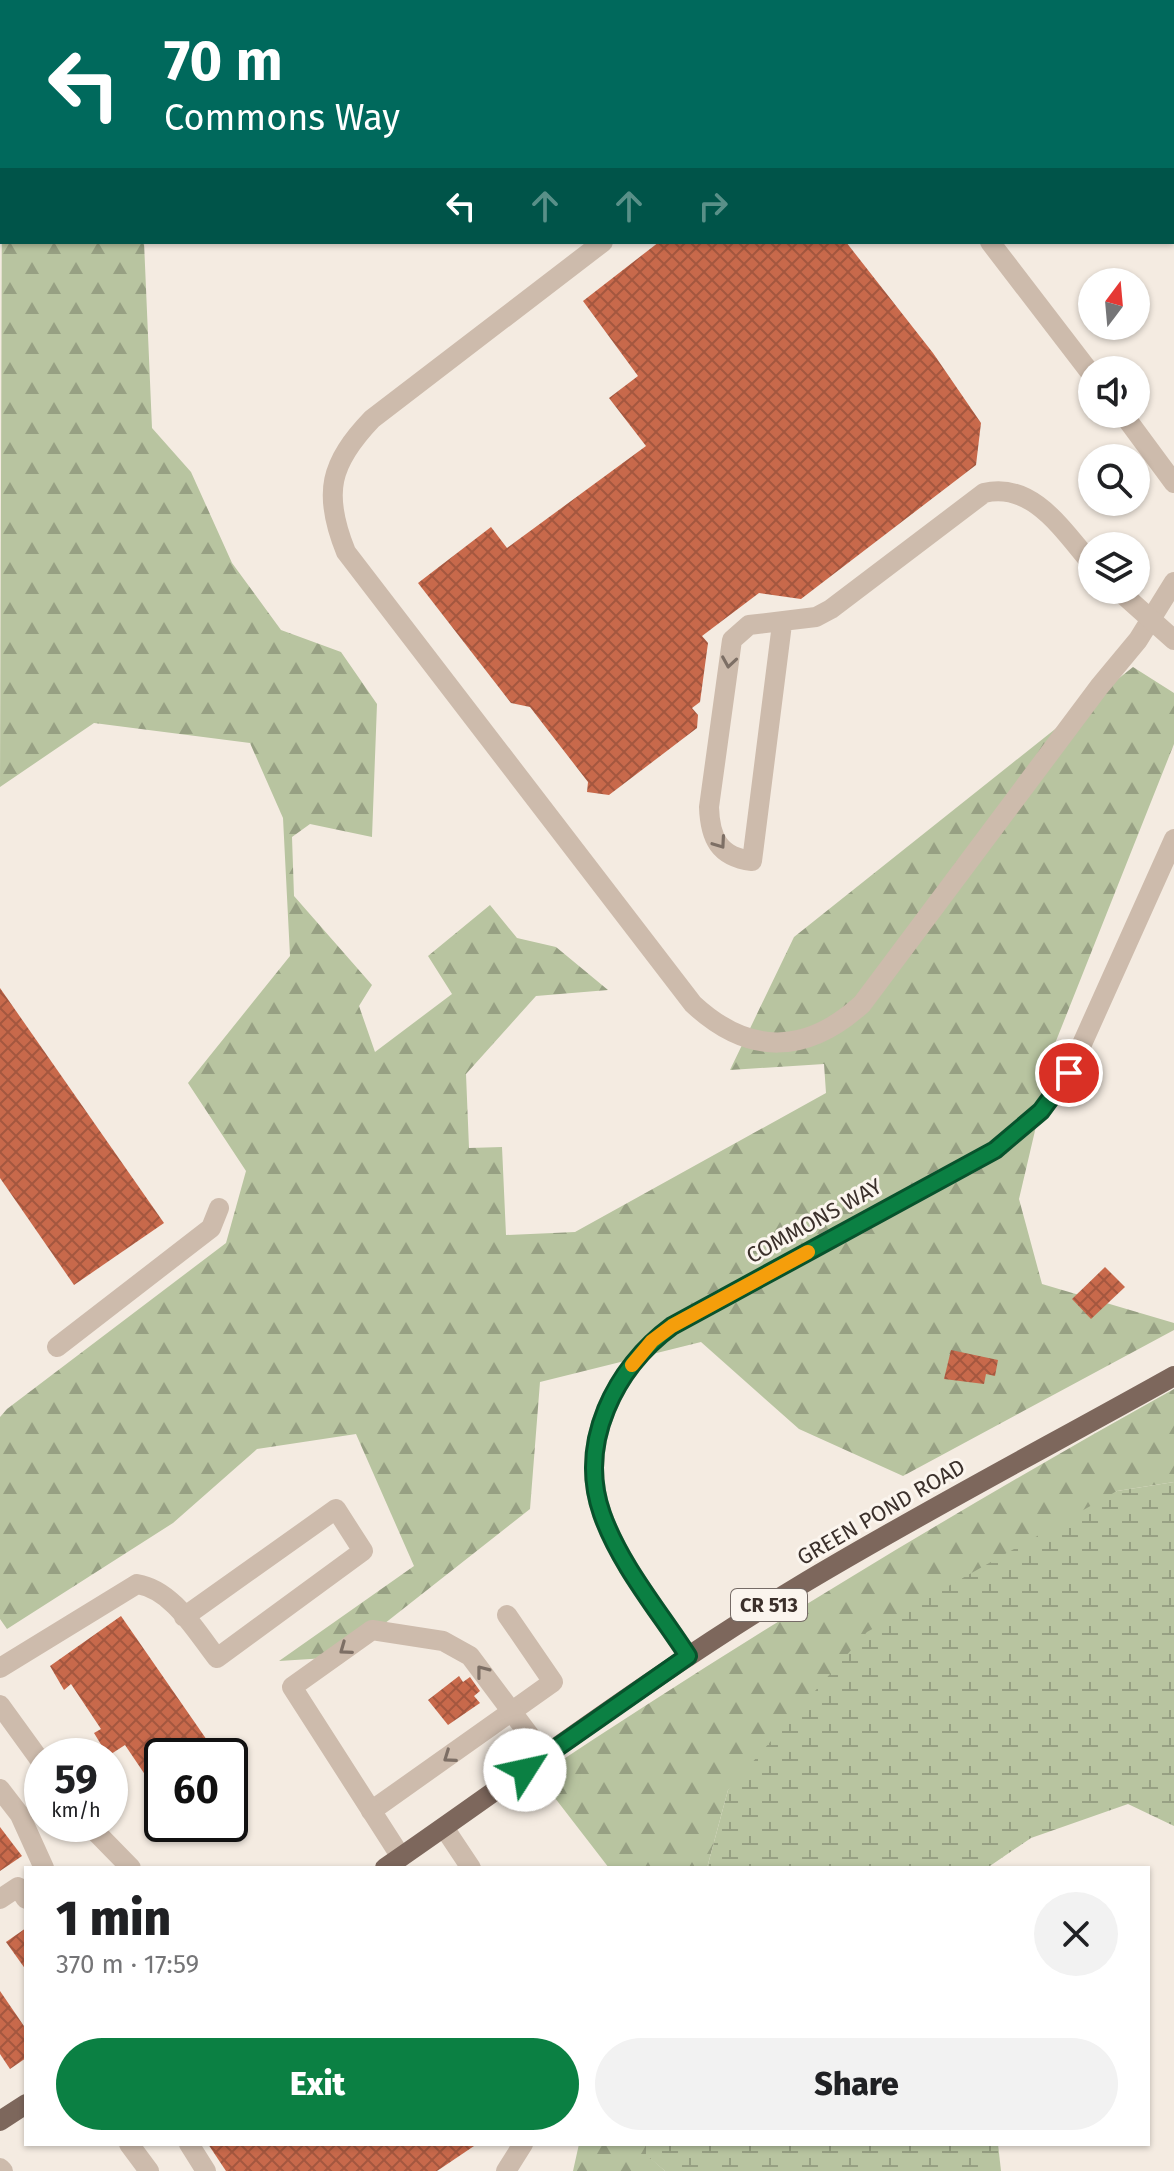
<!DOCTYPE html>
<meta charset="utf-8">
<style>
:root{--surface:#fff;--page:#f2f2f2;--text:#202124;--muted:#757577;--accent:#0b8043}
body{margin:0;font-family:"Fira Sans",sans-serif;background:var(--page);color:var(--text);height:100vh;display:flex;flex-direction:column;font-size:30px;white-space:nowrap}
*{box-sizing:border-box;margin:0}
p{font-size:26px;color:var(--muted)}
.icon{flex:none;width:44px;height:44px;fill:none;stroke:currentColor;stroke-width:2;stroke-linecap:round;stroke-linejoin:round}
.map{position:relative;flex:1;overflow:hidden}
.panel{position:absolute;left:24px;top:1866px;width:1126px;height:280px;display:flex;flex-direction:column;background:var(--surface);border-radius:0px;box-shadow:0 2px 6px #0004}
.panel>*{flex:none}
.banner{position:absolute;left:0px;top:0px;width:1174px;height:244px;box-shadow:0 2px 6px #0004;background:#00695c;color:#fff;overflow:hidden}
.needle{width:52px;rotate:16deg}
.buttons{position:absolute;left:1078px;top:268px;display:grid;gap:16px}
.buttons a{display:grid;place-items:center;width:72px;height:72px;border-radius:50%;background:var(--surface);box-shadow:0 2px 6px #0004;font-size:40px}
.speed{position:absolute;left:24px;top:1738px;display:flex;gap:16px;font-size:40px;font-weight:700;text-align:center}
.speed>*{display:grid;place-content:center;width:104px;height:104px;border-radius:50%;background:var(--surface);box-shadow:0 2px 6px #0004;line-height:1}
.speed small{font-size:20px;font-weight:400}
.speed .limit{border:4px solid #111;border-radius:12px;background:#fff;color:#111}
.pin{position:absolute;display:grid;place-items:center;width:68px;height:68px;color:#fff;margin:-34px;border:4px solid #fff;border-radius:50%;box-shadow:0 2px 8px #0007}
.me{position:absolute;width:88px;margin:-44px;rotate:55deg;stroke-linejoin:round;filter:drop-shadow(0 0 6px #0008)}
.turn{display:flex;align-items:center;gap:28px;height:168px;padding:0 32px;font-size:36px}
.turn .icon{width:104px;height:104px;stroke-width:2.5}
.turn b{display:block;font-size:56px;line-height:68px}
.lanes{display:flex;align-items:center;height:76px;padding:0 32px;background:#0003;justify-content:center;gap:40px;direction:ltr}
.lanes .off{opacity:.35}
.round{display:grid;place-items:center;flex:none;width:84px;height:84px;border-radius:42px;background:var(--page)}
.headline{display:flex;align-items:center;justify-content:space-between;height:136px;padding:0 32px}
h1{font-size:48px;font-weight:800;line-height:60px}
.cta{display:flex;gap:16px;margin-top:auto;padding:16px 32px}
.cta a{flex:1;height:92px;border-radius:48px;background:var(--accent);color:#fff;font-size:32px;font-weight:800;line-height:92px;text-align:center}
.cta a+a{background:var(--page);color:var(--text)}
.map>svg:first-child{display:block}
.forest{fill:url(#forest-firs)}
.wetland{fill:url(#wetland-marsh)}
.building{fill:url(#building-cross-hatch)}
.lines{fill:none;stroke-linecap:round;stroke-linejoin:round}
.minor{stroke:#cdbbac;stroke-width:20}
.major{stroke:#7d675c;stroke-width:20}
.oneway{stroke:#7d6f65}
.route-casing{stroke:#07532c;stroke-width:20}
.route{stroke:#0b8043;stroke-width:14}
.slow{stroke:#f59e0b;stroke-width:14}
.labels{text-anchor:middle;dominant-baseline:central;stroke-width:6;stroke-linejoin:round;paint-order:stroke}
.shield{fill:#fbf5ee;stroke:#756b66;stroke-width:2}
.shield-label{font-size:20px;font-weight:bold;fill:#3b302b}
.street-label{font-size:22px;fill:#3b302b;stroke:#fbf5ee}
</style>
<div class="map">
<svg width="1174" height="2171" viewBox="0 0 1174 2171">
<defs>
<pattern id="forest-firs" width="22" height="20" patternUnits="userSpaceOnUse" patternTransform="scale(2)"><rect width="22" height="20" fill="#b8c4a0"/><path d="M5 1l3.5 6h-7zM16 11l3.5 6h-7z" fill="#97a083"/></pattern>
<pattern id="wetland-marsh" width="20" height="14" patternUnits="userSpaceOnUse" patternTransform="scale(2)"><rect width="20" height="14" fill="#b8c4a0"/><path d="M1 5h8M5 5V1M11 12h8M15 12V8" fill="none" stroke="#97a083"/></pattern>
<pattern id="building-cross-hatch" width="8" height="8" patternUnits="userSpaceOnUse" patternTransform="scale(2)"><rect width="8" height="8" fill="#c8694b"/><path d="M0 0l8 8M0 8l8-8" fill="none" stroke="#a4573f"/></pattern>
</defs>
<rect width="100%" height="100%" fill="#f4ebe1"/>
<g class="forest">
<path d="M2 180V242H144L152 428 191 472 232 563 281 630 341 652 377 704 372 837 310 824 292 837 294 896 372 985 359 1006 375 1052 452 994 428 956 490 905 517 938 556 947 608 990 536 996 466 1074 469 1148 502 1147 506 1235 575 1232 826 1093 824 1064 730 1070 794 937 1133 667 1174 693V744L1056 1041 1019 1199 1042 1284 1174 1323V1330L903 1476 799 1429 701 1342 540 1382 530 1509 342 1657 279 1661 414 1566 356 1434 257 1449 173 1523 7 1629 0 1619V1417L7 1409 226 1243 246 1171 188 1083 290 956 283 818 250 743 94 723 0 787Z"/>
<path d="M1174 1389V1482L1117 1491 728 1790 707 1868H609L538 1776C744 1639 957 1510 1174 1389Z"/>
<path d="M579 2144H646L647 2155 665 2171H573Z"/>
</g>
<g class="wetland">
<path d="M1174 1482V1826L1128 1804 1031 1838 987 1868H707L728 1790 867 1632 1117 1491Z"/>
<path d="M646 2144H998L1001 2171H665L646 2155Z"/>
</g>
<g class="building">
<path d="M659 242H846L933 353 981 423 976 465 801 599 759 593 702 636 708 643 700 702 692 708 698 715 697 728 609 795 587 792 588 782 530 707 511 703 418 583 491 527 507 548 646 446 609 398 638 376 583 301Z"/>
<path d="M0 988 164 1223 74 1285 0 1178Z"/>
<path d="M1105 1267 1125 1287 1091 1319 1072 1299Z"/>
<path d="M951 1350 998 1360 995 1376 986 1374 984 1384 944 1379Z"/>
<path d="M121 1616 218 1756H162V1774L150 1782 125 1745 108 1756 94 1733 101 1729 71 1684 64 1690 50 1666Z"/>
<path d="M459 1676 463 1682 470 1677 480 1691 474 1696 480 1703 448 1725 428 1700Z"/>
<path d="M0 1827 22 1856 0 1871Z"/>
<path d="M26 1928V1970L6 1942Z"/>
<path d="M0 1991 26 2029V2058L10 2069 0 2054Z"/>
<path d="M208 2144H477L437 2171H226Z"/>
</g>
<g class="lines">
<g class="minor">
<path d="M440 0 442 2"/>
<path d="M805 0 807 2"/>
<path d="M579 2 581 0"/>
<path d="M603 242 372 419C330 463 322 493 346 552L693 1004C749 1056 806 1055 862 1004L1099 687 1138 640 1174 582"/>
<path d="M990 242 1092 375"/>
<path d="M1123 414 1174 483"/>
<path d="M1118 590 1174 640"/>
<path d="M782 624 752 861C719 857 710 838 709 807L732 640 749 625 816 617 831 609 984 493C1033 481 1064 532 1092 564"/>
<path d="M57 1347 211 1228 219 1208"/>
<path d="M688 1656C659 1611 620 1565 602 1514 577 1443 615 1368 672 1326L995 1150 1041 1111 1069 1073 1174 839"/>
<path d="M0 1668 137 1584C173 1590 195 1630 217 1658L363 1551 336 1509 184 1617"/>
<path d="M0 1705 42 1763"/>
<path d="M0 1789 20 1815 44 1868"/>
<path d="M371 1811 553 1682 507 1615"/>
<path d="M88 1824 131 1868"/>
<path d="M445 1829 471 1868"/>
<path d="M401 1857 292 1687 372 1630 443 1641 470 1656 545 1756"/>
<path d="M0 1899 18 1887 26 1899"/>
<path d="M129 2144 149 2171"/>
<path d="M189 2144 206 2171"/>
<path d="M0 2168 3 2171"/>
<path d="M506 2171 523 2144"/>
</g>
<g class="major">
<path d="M385 1868C523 1773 656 1672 799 1586 922 1512 1049 1446 1174 1376"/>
<path d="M0 2121 26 2104"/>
</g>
</g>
<defs><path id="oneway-chevron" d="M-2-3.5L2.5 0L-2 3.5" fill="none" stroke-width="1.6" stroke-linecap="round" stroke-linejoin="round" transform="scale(2)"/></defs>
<g class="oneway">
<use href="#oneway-chevron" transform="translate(729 662) rotate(99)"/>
<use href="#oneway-chevron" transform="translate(720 843) rotate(55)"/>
<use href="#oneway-chevron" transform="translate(345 1649) rotate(144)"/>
<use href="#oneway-chevron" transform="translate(482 1671) rotate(-128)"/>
<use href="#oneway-chevron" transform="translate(449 1757) rotate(145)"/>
</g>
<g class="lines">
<g class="route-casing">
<path id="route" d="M525 1770 688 1656C659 1611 620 1565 602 1514 577 1443 615 1368 672 1326L995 1150 1041 1111 1069 1073"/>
</g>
<use href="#route" class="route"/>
<path class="slow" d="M632 1365 652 1341 672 1326 808 1252"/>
</g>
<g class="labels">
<rect class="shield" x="731" y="1589" width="76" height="32" rx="6"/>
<g class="shield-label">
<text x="769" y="1605">CR 513</text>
</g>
<g class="street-label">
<text transform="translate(814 1221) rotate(-29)">COMMONS WAY</text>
<text transform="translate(881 1512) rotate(-30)">GREEN POND ROAD</text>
</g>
</g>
</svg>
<div class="buttons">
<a><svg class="needle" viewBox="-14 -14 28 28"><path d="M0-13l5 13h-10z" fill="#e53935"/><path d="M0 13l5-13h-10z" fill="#757577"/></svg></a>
<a><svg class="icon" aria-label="sound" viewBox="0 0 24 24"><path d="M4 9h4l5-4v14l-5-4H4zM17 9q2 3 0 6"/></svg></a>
<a><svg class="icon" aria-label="search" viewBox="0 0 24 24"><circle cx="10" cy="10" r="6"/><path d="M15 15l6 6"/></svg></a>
<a><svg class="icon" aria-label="layers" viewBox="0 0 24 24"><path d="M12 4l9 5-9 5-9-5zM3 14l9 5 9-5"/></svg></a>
</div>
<div class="speed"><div>59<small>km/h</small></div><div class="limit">60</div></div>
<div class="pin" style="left:1069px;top:1073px;background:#d93025"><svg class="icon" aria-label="arrive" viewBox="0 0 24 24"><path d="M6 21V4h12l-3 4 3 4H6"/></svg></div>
<svg class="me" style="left:525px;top:1770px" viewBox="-20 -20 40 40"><circle r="19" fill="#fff"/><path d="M0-13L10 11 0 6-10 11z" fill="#0b8043"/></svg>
<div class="banner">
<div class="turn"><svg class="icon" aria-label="left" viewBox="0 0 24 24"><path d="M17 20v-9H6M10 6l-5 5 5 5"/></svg><div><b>70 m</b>Commons Way</div></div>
<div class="lanes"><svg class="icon" aria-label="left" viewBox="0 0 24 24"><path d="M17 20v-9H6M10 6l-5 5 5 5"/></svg><svg class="icon off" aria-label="ahead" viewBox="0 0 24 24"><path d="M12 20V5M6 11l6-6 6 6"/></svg><svg class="icon off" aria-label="ahead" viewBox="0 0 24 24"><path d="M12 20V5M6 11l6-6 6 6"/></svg><svg class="icon off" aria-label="right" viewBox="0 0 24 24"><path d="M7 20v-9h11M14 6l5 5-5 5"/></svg></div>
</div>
<section class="panel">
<div class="headline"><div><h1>1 min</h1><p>370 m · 17:59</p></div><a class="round"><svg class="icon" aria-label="close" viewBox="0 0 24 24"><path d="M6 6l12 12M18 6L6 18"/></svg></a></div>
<div class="cta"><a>Exit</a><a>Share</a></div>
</section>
</div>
